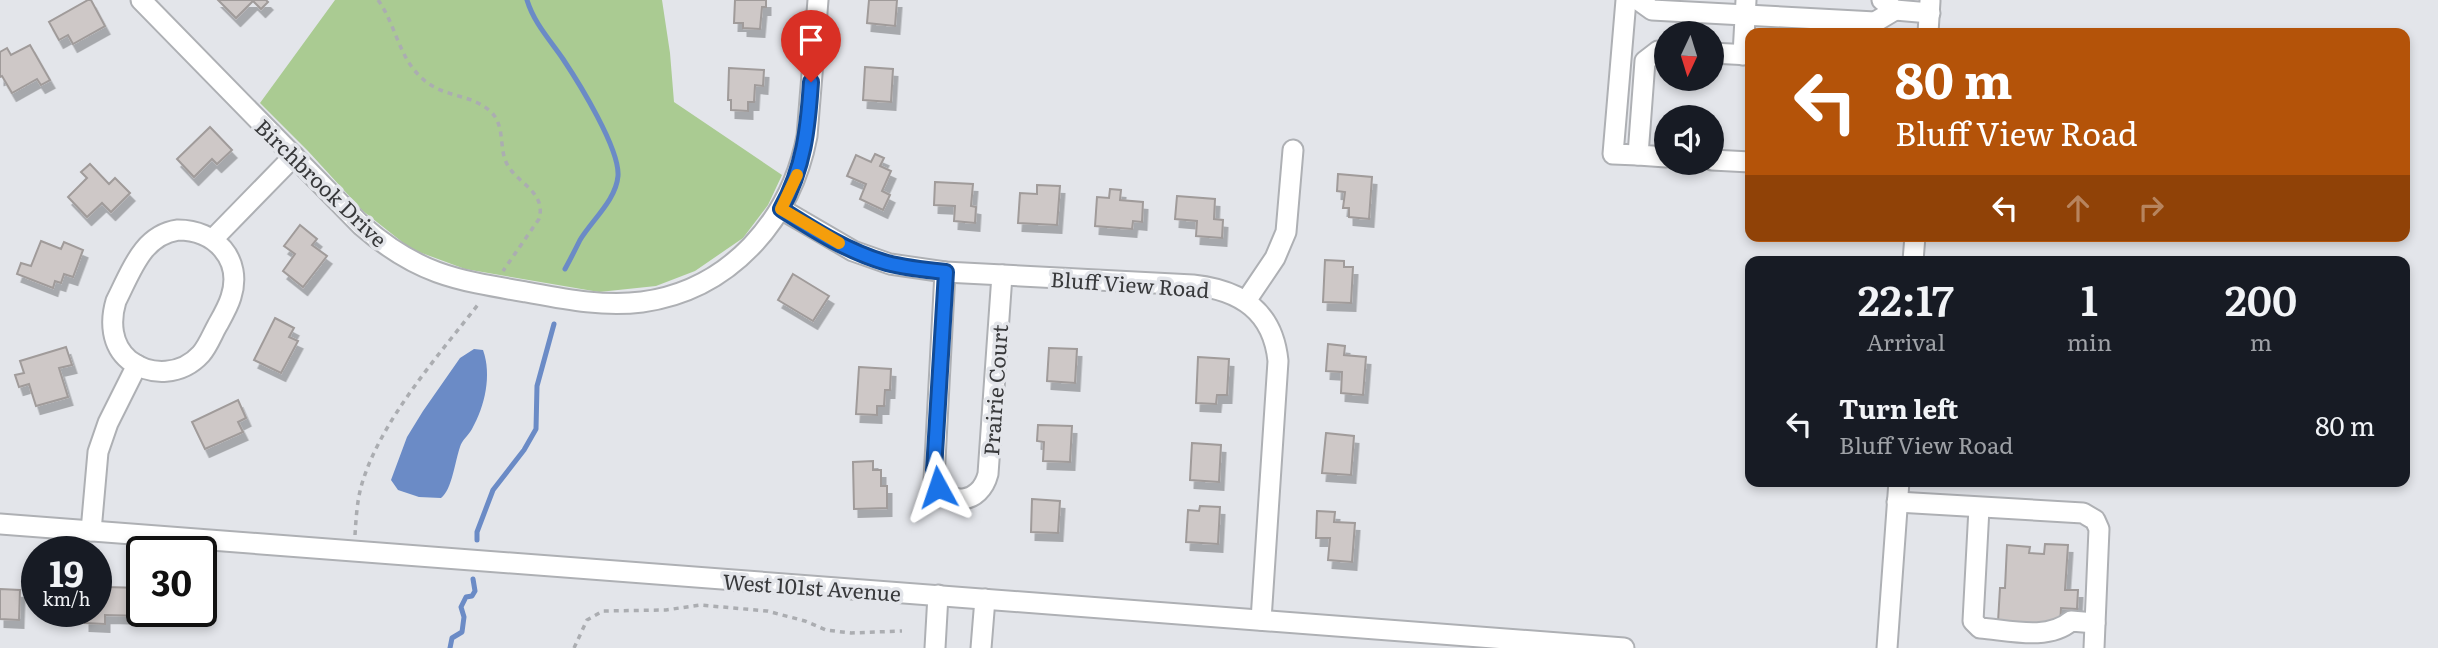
<!DOCTYPE html>
<style>
:root{--surface:#171b24;--page:#20242c;--text:#f1f3f6;--muted:#9ea1a6}
body{margin:0;font-family:Literata,serif;background:var(--page);color:var(--text);height:100vh;display:flex;flex-direction:column;font-size:26px;white-space:nowrap}
*{box-sizing:border-box;margin:0}
p{font-size:23px;color:var(--muted)}
.icon{flex:none;width:38px;height:38px;fill:none;stroke:currentColor;stroke-width:2;stroke-linecap:round;stroke-linejoin:round}
.map{position:relative;flex:1;overflow:hidden}
.drawer{position:absolute;left:1745px;top:256px;width:665px;height:231px;display:flex;flex-direction:column;background:var(--surface);border-radius:14px;box-shadow:0 4px 10px #0003}
.drawer>*{flex:none}
.top-card{position:absolute;left:1745px;top:28px;width:665px;height:214px;border-radius:14px;box-shadow:0 4px 10px #0003;background:#b45309;color:#fff;overflow:hidden}
.needle{width:46px;rotate:184deg}
.fabs{position:absolute;left:1654px;top:21px;display:grid;gap:14px}
.fabs a{display:grid;place-items:center;width:70px;height:70px;border-radius:50%;background:var(--surface);box-shadow:0 4px 10px #0003;font-size:35px}
.speed{position:absolute;left:21px;top:536px;display:flex;gap:14px;font-size:35px;font-weight:700;text-align:center}
.speed>*{display:grid;place-content:center;width:91px;height:91px;border-radius:50%;background:var(--surface);box-shadow:0 4px 10px #0003;line-height:1}
.speed small{font-size:18px;font-weight:400}
.speed .limit{border:4px solid #111;border-radius:10px;background:#fff;color:#111}
.pin{position:absolute;display:grid;place-items:center;width:60px;height:60px;color:#fff;margin:-72px -30px;border-radius:50% 50% 50% 0;rotate:-45deg;box-shadow:0 0 7px #0007}
.pin .icon{rotate:45deg}
.me{position:absolute;width:77px;margin:-38px;rotate:355deg;stroke-linejoin:round;filter:drop-shadow(0 0 5px #0008)}
.turn{display:flex;align-items:center;gap:24px;height:147px;padding:0 35px;font-size:32px}
.turn .icon{width:91px;height:91px;stroke-width:2.5}
.turn b{display:block;font-size:49px;line-height:60px}
.lanes{display:flex;align-items:center;height:66px;padding:0 35px;background:#0003;justify-content:center;gap:35px;direction:ltr}
.lanes .off{opacity:.35}
.eta{display:flex;justify-content:space-evenly;align-items:center;height:119px;text-align:center}
.eta b{font-size:42px;font-weight:600;line-height:49px}
ul{padding:0;list-style:none}
li{display:flex;align-items:center;gap:21px;height:98px;padding:0 35px}
li div{flex:1}
li b{display:block;font-size:26px}
li em{font-style:normal}
.map>svg:first-child{display:block}
.green{fill:#aacb92}
.water{fill:#6b8bc6}
.lines{fill:none;stroke-linecap:round;stroke-linejoin:round}
.stream{stroke:#6b8bc6;stroke-width:5}
.building{fill:#cec8c7;stroke:#a09b9a;stroke-width:2;filter:url(#shadow)}
.minor-casing{stroke:#aeb0b4;stroke-width:23}
.path{stroke:#abadb1;stroke-width:3.5;stroke-dasharray:5 5;stroke-linecap:butt}
.minor{stroke:#fff;stroke-width:19}
.route-casing{stroke:#114b97;stroke-width:18}
.route{stroke:#1a73e8;stroke-width:12}
.slow{stroke:#f59e0b;stroke-width:12}
.labels{text-anchor:middle;dominant-baseline:central;stroke-width:7;stroke-linejoin:round;paint-order:stroke}
.street-label{font-size:21px;fill:#38393b;stroke:#e3e5ea}
</style>
<div class="map">
<svg width="2438" height="648" viewBox="0 0 2438 648">
<defs>
<filter id="shadow"><feDropShadow dx="4.5" dy="8" stdDeviation="0" flood-color="#0004"/></filter>
</defs>
<rect width="100%" height="100%" fill="#e3e5ea"/>
<path class="green" d="M335 0H662L670 53 674 102 782 175 768 205 743 238 695 271 656 286 599 292 465 269 411 249 363 211 308 151 260 103Z"/>
<path class="water" d="M474 349 483 350C492 375 485 406 472 429 468 436 462 440 460 447 455 461 452 490 441 498L419 497 398 490 391 480 407 437 423 411 460 358Z"/>
<g class="lines">
<g class="stream">
<path d="M527 0C534 23 550 40 563 59 579 83 620 149 618 176 616 200 592 220 580 240 575 250 570 260 565 269"/>
<path d="M477 540V532L493 490 524 450 536 429 537 386 554 324"/>
<path d="M450 648 452 638 462 632 464 617 461 607 466 597 472 596 475 591 473 579"/>
</g>
</g>
<g class="building">
<path d="M88 0H91L105 26 73 44 68 35 59 40 49 22Z"/>
<path d="M218 0H266L268 2 261 9 253 1 236 18Z"/>
<path d="M735 0H766V7H762L760 29 743 28V23H734Z"/>
<path d="M869 0H897L895 26 867 23Z"/>
<path d="M30 45 50 80 41 85 37 79 12 93 2 76 0 77V52L7 48 11 55Z"/>
<path d="M865 67 893 69 891 102 863 100Z"/>
<path d="M729 68 764 70 763 86 755 85 754 102H748V111L731 110V100H728Z"/>
<path d="M210 127 232 150 217 164 212 159 194 177 177 159Z"/>
<path d="M875 154 884 158 880 166 891 171 882 191 890 195 883 210 860 199 866 184 847 176 856 155 871 162Z"/>
<path d="M90 164 109 184 115 178 130 193 111 212 102 203 87 217 68 197 87 178 81 172Z"/>
<path d="M1338 174 1372 177 1369 219 1349 217V208H1343L1345 192 1337 191Z"/>
<path d="M935 182 973 184 971 206 976 207 975 223 954 221 955 206 934 205Z"/>
<path d="M1037 185 1060 186 1057 225 1018 223 1020 193 1037 194Z"/>
<path d="M1110 189 1121 190 1120 200 1143 202 1142 222 1133 221 1132 229 1095 226 1097 197 1109 198Z"/>
<path d="M1177 196 1215 199 1214 219 1223 220 1222 238 1196 236 1197 221 1175 219Z"/>
<path d="M300 225 317 239 312 245 327 256 303 287 283 271 295 254 284 246Z"/>
<path d="M41 241 61 249 64 242 83 250 73 277 64 274 61 283 55 281 53 288 17 274 21 263 31 266Z"/>
<path d="M1325 260 1344 261V267H1353L1351 303 1323 302Z"/>
<path d="M793 274 829 296 813 321 778 300Z"/>
<path d="M275 318 294 328 289 337 298 341 281 373 254 360Z"/>
<path d="M1328 344 1345 346 1344 355 1366 357 1363 395 1341 393 1342 372 1326 371Z"/>
<path d="M66 347 72 365 59 368 68 397 36 406 29 384 19 387 15 375 24 373 20 361Z"/>
<path d="M1049 348 1077 349 1075 383 1047 381Z"/>
<path d="M1198 357 1229 359 1227 395H1217L1216 404 1196 403Z"/>
<path d="M859 367 891 369 890 390H885L884 406H877V415L856 414Z"/>
<path d="M238 400 246 418 238 422 243 432 205 449 192 422Z"/>
<path d="M1038 425 1072 426 1070 462 1043 461 1044 442 1037 441Z"/>
<path d="M1326 433 1354 436 1351 475 1322 473Z"/>
<path d="M1192 443 1221 445 1219 482 1190 480Z"/>
<path d="M873 461V470H881V486H887V508L854 509 853 462Z"/>
<path d="M1032 499 1060 501 1058 533 1031 532Z"/>
<path d="M1200 506 1220 507 1218 544 1186 542 1188 510 1199 511Z"/>
<path d="M1317 511 1335 512 1334 522 1355 523 1352 562 1328 560 1330 538H1316Z"/>
<path d="M2045 544 2068 545 2065 590H2078L2077 609 2061 608 2060 626 1998 622 2000 588H2005L2007 545 2030 547 2029 553 2044 554Z"/>
<path d="M96 583 106 584V587L142 588V611H145V616L105 615V624L85 623V611H96Z"/>
<path d="M0 589 20 590 19 620 0 619Z"/>
</g>
<g class="lines">
<g class="minor-casing">
<g id="minor">
<path d="M141 0 361 225C417 274 455 280 526 292 564 299 603 307 642 302 730 290 791 220 807 136L818 0"/>
<path d="M1626 0 1613 154 1638 155"/>
<path d="M1638 0 1652 10 1875 22 1895 10"/>
<path d="M1882 0 1895 10 1930 13"/>
<path d="M1928 33 1930 1"/>
<path d="M1666 51H1658L1645 61 1638 155 1666 157"/>
<path d="M1712 53 1750 55"/>
<path d="M1743 55 1746 0"/>
<path d="M1712 160 1750 162"/>
<path d="M781 209 853 251 890 264 945 272 1193 285C1240 290 1273 311 1278 361L1261 620"/>
<path d="M178 230C215 230 243 259 231 297 228 307 222 317 217 326 212 335 208 346 201 354 182 375 151 377 129 360 111 345 110 321 116 301 131 272 142 235 178 230Z"/>
<path d="M213 239 294 156"/>
<path d="M1913 261 1915 236"/>
<path d="M945 272 934 479C947 508 980 505 988 474L1002 275"/>
<path d="M1246 301 1275 258 1286 232 1293 150"/>
<path d="M1897 502 2083 513 2095 520 2099 529 2094 648"/>
<path d="M1979 508 1973 621 1980 628C2008 630 2048 641 2071 621L2095 623"/>
<path d="M0 524 1624 648"/>
<path d="M91 531 98 452 108 423 137 365"/>
<path d="M935 648 938 595"/>
<path d="M981 648 985 599"/>
<path d="M1887 648 1899 481"/>
</g>
</g>
<g class="path">
<path d="M378 0C394 22 398 51 415 71 439 100 467 91 490 111 505 124 499 146 506 162 515 183 547 191 539 219L503 271"/>
<path d="M355 535C356 519 357 502 361 487 379 422 439 355 480 302"/>
<path d="M574 648 587 620 603 611 666 610 700 605 767 611 805 621 826 630 851 633 902 631"/>
</g>
<use href="#minor" class="minor"/>
</g>
<g class="lines">
<g class="route-casing">
<path id="route" d="M811 82C808 128 804 168 781 209 814 230 848 252 887 263 906 268 926 270 946 272L934 470 938 487"/>
</g>
<use href="#route" class="route"/>
<path class="slow" d="M797 175 781 209 839 243"/>
</g>
<g class="labels">
<g class="street-label">
<text transform="translate(322 182) rotate(44)">Birchbrook Drive</text>
<text transform="translate(1130 283) rotate(4)">Bluff View Road</text>
<text transform="translate(994 390) rotate(-86)">Prairie Court</text>
<text transform="translate(812 586) rotate(4)">West 101st Avenue</text>
</g>
</g>
</svg>
<div class="fabs">
<a><svg class="needle" viewBox="-14 -14 28 28"><path d="M0-13l5 13h-10z" fill="#e53935"/><path d="M0 13l5-13h-10z" fill="#9ea1a6"/></svg></a>
<a><svg class="icon" aria-label="sound" viewBox="0 0 24 24"><path d="M4 9h4l5-4v14l-5-4H4zM17 9q2 3 0 6"/></svg></a>
</div>
<div class="speed"><div>19<small>km/h</small></div><div class="limit">30</div></div>
<div class="pin" style="left:811px;top:82px;background:#d93025"><svg class="icon" aria-label="arrive" viewBox="0 0 24 24"><path d="M6 21V4h12l-3 4 3 4H6"/></svg></div>
<svg class="me" style="left:938px;top:487px" viewBox="-20 -20 40 40"><path d="M0-17L14 15 0 8-14 15z" fill="#1a73e8" stroke="#fff" stroke-width="4"/></svg>
<div class="top-card">
<div class="turn"><svg class="icon" aria-label="left" viewBox="0 0 24 24"><path d="M17 20v-9H6M10 6l-5 5 5 5"/></svg><div><b>80 m</b>Bluff View Road</div></div>
<div class="lanes"><svg class="icon" aria-label="left" viewBox="0 0 24 24"><path d="M17 20v-9H6M10 6l-5 5 5 5"/></svg><svg class="icon off" aria-label="ahead" viewBox="0 0 24 24"><path d="M12 20V5M6 11l6-6 6 6"/></svg><svg class="icon off" aria-label="right" viewBox="0 0 24 24"><path d="M7 20v-9h11M14 6l5 5-5 5"/></svg></div>
</div>
<section class="drawer">
<div class="eta">
<div><b>22:17</b><p>Arrival</p></div>
<div><b>1</b><p>min</p></div>
<div><b>200</b><p>m</p></div>
</div>
<ul>
<li><svg class="icon" aria-label="left" viewBox="0 0 24 24"><path d="M17 20v-9H6M10 6l-5 5 5 5"/></svg><div><b>Turn left</b><p>Bluff View Road</p></div><em>80 m</em></li>
</ul>
</section>
</div>
